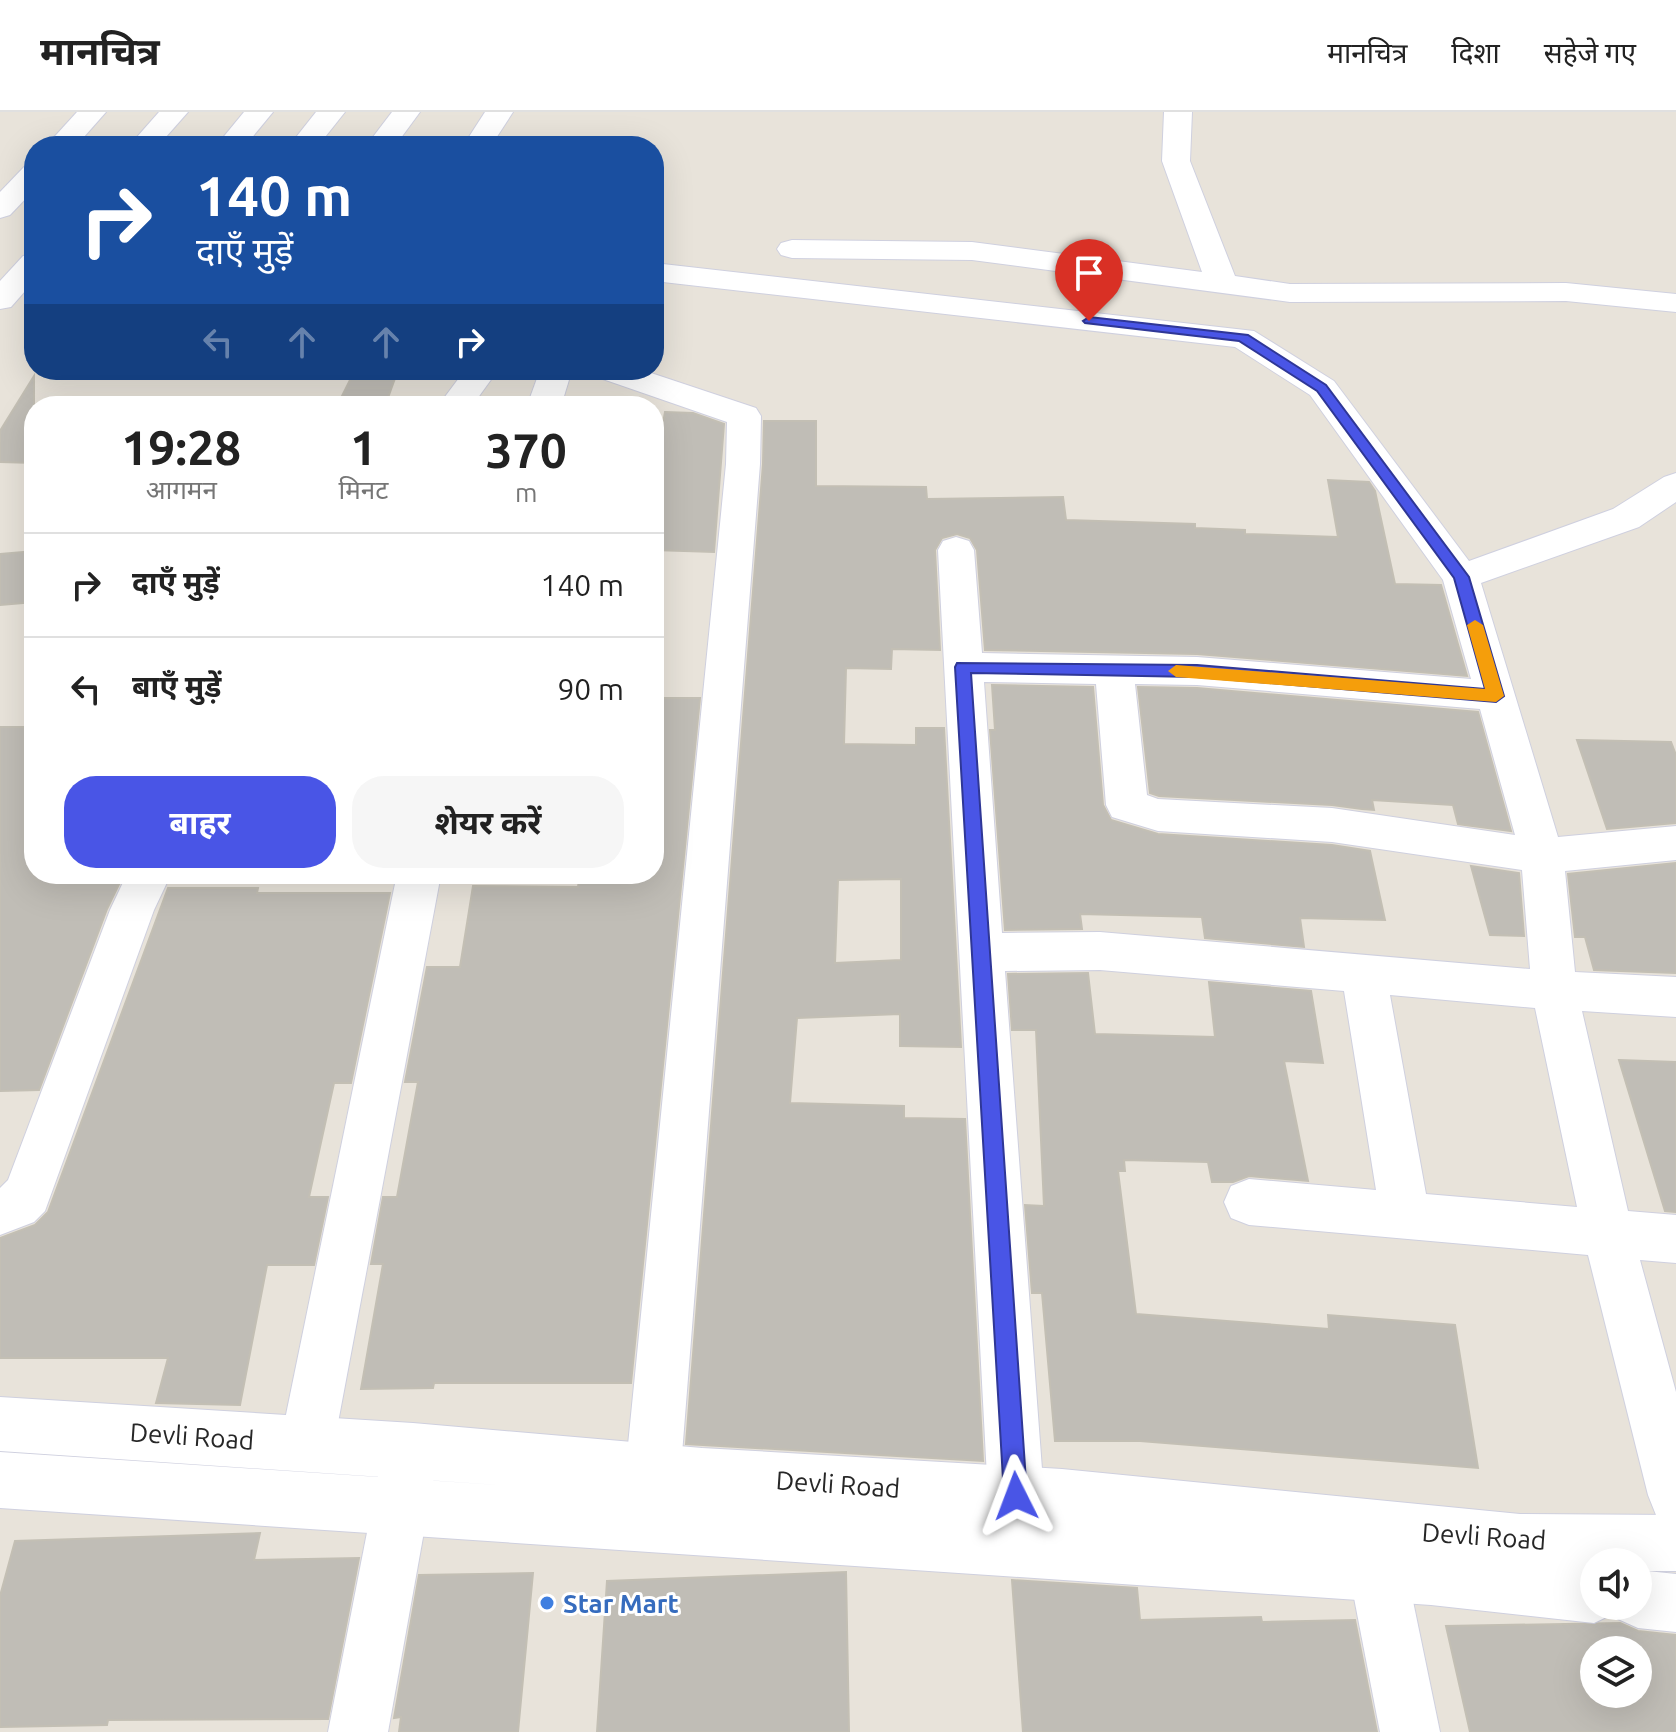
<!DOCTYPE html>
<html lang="hi">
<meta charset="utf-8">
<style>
:root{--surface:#fff;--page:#f6f6f6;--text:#222;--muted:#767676;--line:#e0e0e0;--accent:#4955e6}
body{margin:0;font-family:Ubuntu,"Noto Sans Devanagari",sans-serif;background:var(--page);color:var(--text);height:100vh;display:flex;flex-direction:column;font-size:30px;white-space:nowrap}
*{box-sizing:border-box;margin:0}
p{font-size:26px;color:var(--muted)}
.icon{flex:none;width:44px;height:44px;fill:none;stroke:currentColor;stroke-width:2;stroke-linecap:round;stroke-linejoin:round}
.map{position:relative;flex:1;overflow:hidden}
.sheet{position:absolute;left:24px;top:284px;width:640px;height:488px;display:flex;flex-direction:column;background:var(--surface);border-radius:32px;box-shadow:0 8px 32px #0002}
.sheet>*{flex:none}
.hud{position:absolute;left:24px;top:24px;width:640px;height:244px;border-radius:32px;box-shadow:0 8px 32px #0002;background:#1a4fa0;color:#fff;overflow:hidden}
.fabs{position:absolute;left:1580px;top:1436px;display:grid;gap:16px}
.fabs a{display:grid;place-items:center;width:72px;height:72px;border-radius:50%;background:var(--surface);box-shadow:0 8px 32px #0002;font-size:40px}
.pin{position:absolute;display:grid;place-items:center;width:68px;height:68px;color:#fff;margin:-82px -34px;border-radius:50% 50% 50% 0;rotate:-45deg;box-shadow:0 0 8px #0007}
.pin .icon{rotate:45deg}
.me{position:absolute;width:88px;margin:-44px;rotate:357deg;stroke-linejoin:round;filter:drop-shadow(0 0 6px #0008)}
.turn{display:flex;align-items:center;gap:28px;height:168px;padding:0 40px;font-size:36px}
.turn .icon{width:104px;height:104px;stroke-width:2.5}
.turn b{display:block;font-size:56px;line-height:68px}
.lanes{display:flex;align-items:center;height:76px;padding:0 40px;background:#0003;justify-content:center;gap:40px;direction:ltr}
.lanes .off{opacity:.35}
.eta{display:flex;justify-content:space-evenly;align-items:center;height:136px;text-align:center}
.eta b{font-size:48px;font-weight:700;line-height:56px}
.primary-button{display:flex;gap:16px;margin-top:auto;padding:16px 40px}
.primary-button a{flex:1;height:92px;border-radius:32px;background:var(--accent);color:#fff;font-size:32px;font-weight:700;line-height:92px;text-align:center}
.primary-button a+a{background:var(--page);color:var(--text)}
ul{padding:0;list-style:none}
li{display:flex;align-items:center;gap:24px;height:104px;padding:0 40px;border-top:2px solid var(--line)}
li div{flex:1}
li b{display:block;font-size:30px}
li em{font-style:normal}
header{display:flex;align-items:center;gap:48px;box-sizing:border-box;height:112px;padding:0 40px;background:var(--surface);border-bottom:2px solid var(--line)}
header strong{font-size:38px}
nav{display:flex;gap:44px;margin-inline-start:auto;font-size:28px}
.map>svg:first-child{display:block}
.building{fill:#c0bdb6;stroke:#c3bfb4;stroke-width:2;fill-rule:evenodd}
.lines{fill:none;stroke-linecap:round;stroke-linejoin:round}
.minor-casing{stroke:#cfd0df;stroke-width:2}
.tertiary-casing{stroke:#cfd0df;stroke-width:2}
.minor{fill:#fff;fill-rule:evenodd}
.tertiary{fill:#fff;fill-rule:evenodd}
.route{fill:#4955e6;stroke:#2f3796;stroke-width:2}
.slow{fill:#f59e0b}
.shop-dot{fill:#3f7fe0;stroke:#fff;stroke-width:3}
.labels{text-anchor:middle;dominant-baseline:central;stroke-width:6;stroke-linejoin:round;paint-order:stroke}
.near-street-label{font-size:26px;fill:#272727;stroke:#fff}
.near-shop-label{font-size:26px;font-weight:bold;fill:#366cbe;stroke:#fff;text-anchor:start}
</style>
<header>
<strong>मानचित्र</strong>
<nav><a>मानचित्र</a><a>दिशा</a><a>सहेजे गए</a></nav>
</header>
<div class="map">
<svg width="1676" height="1620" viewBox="0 0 1676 1620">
<rect width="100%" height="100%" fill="#e8e3da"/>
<g class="building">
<path d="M355 258H398L385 294H337Z"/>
<path d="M34 264V351L0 350V319Z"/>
<path d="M665 300 693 301 724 312 714 440 654 438V361Z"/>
<path d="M764 309H816V374L926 375 927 387 1063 385 1066 408 1195 412V416L1245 418V422L1338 425 1328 368 1369 370 1375 379 1395 472 1441 473 1467 564 1197 542 985 538 977 438 970 426 957 422 942 426 935 438 940 538 892 537 891 557 846 556 844 632 916 633V616H944L961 935 900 934V902L797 906 790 991 904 994V1006L965 1007 983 1349 686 1332 763 352ZM901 767V848L835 851 838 768Z"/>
<path d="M34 439V490L0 493V442Z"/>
<path d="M992 573 1093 575 1103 693 1111 708 1158 722 1332 733 1370 739 1385 808 1300 806 1304 835 1205 826 1202 805 1080 802 1082 817 1005 818 990 618H995Z"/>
<path d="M1138 575 1197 576 1478 600 1511 719 1458 712 1453 693 1372 688 1374 698 1362 697 1332 693 1159 684 1150 681Z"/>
<path d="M654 586H700L631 1271H434L433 1276 361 1277 383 1152H371L383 1085H397L418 970H405L427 855H460L473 774 578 775 580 762H654Z"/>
<path d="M0 615H34V762H124L107 797 39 978 0 979Z"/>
<path d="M1577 628 1671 630 1676 643V711L1607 717Z"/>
<path d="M1676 751V861L1594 858 1585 825H1575L1568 762Z"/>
<path d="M1471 754 1519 761 1524 824 1490 823Z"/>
<path d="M168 776H258L257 781H390L351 971H334L309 1085H328L314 1153H267L240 1293 156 1291 168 1246H0V1126L35 1113 48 1100Z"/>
<path d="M1088 861 1095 922 1215 925 1209 870 1311 879 1323 951 1284 949 1308 1069 1249 1064 1233 1070H1212L1208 1050 1124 1048 1125 1059H1118L1136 1202 1329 1217 1328 1203 1455 1213 1478 1356 1140 1329H1055L1042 1181H1032L1025 1093 1044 1094 1036 918H1012L1008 862Z"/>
<path d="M1619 948 1676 950V1100L1665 1099Z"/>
<path d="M260 1421 254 1448 359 1446 328 1607 108 1608 107 1613 0 1615V1484L15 1429Z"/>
<path d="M846 1460 849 1620H597L607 1469Z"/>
<path d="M533 1461 518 1620H399L401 1605 394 1606 419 1463Z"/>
<path d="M1012 1468 1137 1476 1140 1508 1261 1505 1262 1510 1355 1508 1377 1620H1023Z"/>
<path d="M1620 1511 1638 1519 1676 1523V1620H1470L1446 1514ZM1594 1538H1638V1582H1594Z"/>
</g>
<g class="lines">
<g class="minor-casing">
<g id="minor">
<path d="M77 0H106L76 34H46Z"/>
<path d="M159 0H188L158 34H129Z"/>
<path d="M244 0H273L245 34H216Z"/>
<path d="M316 0H345L318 34H289Z"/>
<path d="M392 0H420L395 34H366Z"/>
<path d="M485 0H513L491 34H463Z"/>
<path d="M1164 0H1192L1190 49 1235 164 1290 172 1566 171 1676 182V200L1566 189 1290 190 972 148 792 146 781 143 777 137 781 131 792 128 972 130 1202 160 1162 49Z"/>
<path d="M34 52V78L10 103 0 106V80L24 55Z"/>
<path d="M34 142V169L11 195 0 197V169L23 144Z"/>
<path d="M654 151 1254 219 1334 269 1469 449 1613 397 1664 365 1676 361V390L1639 415 1481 471 1558 725 1676 714V748L1565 759 1575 860 1676 865V905L1582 899 1628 1099 1676 1103V1151L1640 1148 1676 1280V1411L1656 1403 1648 1383 1588 1143 1249 1113 1231 1106 1224 1090 1231 1074 1249 1067 1376 1078 1344 879 1100 858 1005 859 1044 1384 1036 1404 1016 1412 996 1404 988 1384 938 438 943 429 956 425 969 429 974 438 982 541 1197 545 1471 567 1443 468 1310 283 1235 235 654 169ZM984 570 1096 572 1106 693 1112 705 1158 719 1332 730 1522 758 1530 857 1100 820 1002 821ZM1135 572 1197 573 1480 597 1515 723 1332 696 1158 687 1147 683ZM1390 883 1535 896 1577 1095 1426 1082Z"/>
<path d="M465 258H498L472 294H438Z"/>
<path d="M540 258H572L561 294H527Z"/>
<path d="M593 258H642L756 296 761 304 760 352 678 1393 670 1413 650 1421 630 1413 622 1393 726 352 727 310 597 265Z"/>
<path d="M127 762H171L154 798 45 1099 34 1110 0 1123V1076L8 1068 110 798Z"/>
<path d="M397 762H441L334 1332 326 1351 307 1359 288 1351 280 1332Z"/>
<path d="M406 1336 426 1344 434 1364 388 1620H328L378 1364 386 1344Z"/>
<path d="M1378 1431 1398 1440 1407 1460 1440 1620H1380L1349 1460 1358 1440Z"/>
</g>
</g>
<g class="tertiary-casing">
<path id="tertiary" d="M0 1285 413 1311 702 1336 1062 1357 1520 1402 1676 1403V1459H1647L1676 1462V1520L1638 1516 1618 1507 1615 1501 1594 1511 1431 1493 0 1396V1340L514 1374 0 1339ZM1594 1450H1638V1494H1594Z"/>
</g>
<use href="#minor" class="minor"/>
<use href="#tertiary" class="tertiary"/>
</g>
<path class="route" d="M1089 205 1248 223 1326 273 1469 465 1504 584 1496 590 1197 565 971 561 1027 1384 1024 1392 1016 1395 1008 1392 1004 1384 955 555 957 551 1197 553 1485 577 1454 466 1317 279 1239 229 1085 211 1083 209Z"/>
<path class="slow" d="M1475 508 1483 513 1504 584 1496 590 1176 565 1168 559 1176 553 1485 577 1467 513Z"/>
<circle class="shop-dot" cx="547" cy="1491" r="8"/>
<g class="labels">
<g class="near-street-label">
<text transform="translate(192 1324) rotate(4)">Devli Road</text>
<text transform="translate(838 1372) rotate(4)">Devli Road</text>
<text transform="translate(1484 1424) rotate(4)">Devli Road</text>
</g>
<g class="near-shop-label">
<text x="563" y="1491">Star Mart</text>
</g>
</g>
</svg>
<div class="fabs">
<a><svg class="icon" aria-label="sound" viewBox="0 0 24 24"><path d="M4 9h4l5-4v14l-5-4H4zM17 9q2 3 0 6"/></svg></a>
<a><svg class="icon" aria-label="layers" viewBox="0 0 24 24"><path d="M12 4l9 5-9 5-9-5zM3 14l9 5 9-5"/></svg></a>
</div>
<div class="pin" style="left:1089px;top:209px;background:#d93025"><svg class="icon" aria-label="arrive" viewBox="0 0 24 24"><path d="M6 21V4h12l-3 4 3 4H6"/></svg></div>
<svg class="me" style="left:1016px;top:1384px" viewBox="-20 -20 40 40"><path d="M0-17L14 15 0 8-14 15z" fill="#4955e6" stroke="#fff" stroke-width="4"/></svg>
<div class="hud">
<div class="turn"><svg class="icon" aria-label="right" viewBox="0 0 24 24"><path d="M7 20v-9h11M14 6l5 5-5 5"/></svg><div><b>140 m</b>दाएँ मुड़ें</div></div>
<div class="lanes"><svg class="icon off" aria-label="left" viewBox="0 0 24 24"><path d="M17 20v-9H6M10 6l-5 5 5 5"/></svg><svg class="icon off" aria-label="ahead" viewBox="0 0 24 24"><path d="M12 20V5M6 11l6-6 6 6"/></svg><svg class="icon off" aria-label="ahead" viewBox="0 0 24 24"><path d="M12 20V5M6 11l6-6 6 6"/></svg><svg class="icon" aria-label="right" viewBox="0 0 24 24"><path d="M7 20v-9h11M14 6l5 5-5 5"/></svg></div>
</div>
<section class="sheet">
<div class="eta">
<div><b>19:28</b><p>आगमन</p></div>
<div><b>1</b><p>मिनट</p></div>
<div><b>370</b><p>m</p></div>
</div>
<ul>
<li><svg class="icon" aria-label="right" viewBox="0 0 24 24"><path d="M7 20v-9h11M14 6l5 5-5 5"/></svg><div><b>दाएँ मुड़ें</b></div><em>140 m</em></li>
<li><svg class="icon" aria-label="left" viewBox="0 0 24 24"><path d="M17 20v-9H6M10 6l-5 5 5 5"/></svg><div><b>बाएँ मुड़ें</b></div><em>90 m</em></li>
</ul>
<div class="primary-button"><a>बाहर</a><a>शेयर करें</a></div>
</section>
</div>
